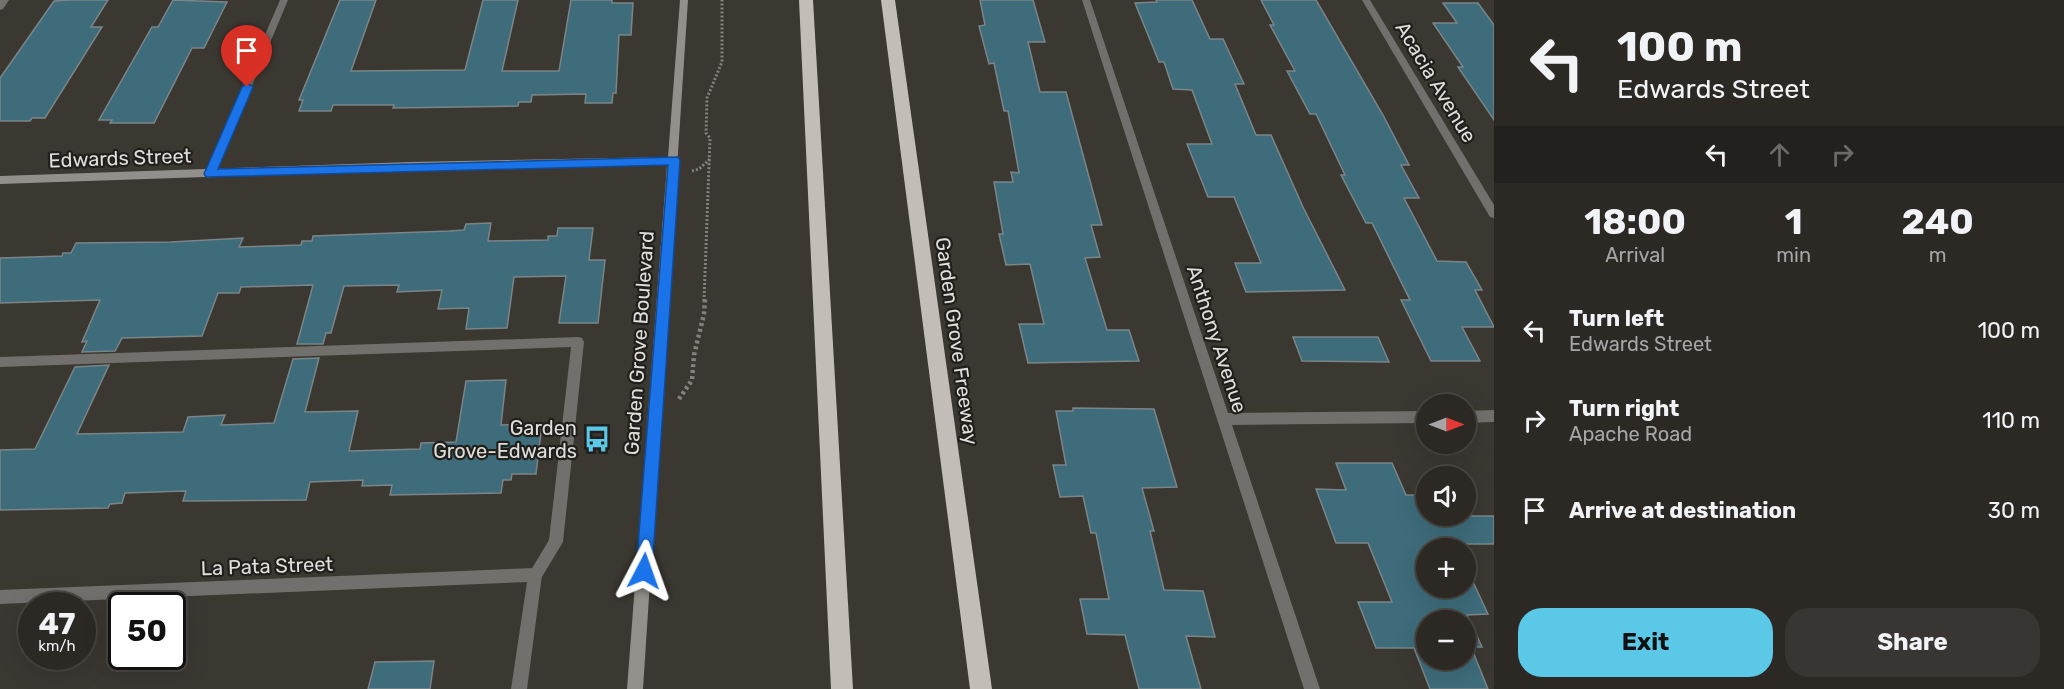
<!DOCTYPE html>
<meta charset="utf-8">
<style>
:root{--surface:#2c2925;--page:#383532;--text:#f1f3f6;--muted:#a6a6a7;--line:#484542;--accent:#5bc8e7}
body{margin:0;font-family:Rubik,sans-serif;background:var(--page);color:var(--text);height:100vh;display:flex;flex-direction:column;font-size:22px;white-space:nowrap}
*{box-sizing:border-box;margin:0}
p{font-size:20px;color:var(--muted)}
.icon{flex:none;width:33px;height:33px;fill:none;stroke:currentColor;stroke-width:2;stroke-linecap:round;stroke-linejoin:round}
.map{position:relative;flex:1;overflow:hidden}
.panel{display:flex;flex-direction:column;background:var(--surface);width:570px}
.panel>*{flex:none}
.top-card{background:#2c2925;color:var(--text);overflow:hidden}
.needle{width:39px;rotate:90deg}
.fabs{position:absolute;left:1416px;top:394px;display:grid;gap:12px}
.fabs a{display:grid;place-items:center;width:60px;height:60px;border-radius:50%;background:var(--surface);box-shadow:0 6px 24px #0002,0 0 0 2px var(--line);font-size:30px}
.speed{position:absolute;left:18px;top:592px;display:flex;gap:12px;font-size:30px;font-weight:700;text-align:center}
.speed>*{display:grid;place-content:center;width:78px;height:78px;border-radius:50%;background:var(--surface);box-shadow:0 6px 24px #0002,0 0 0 2px var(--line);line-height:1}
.speed small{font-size:15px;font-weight:400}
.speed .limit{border:3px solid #111;border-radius:9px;background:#fff;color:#111}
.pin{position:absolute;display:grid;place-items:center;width:51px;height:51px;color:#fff;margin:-62px -26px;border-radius:50% 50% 50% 0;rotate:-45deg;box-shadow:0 0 6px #0007}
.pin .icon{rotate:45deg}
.me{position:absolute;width:66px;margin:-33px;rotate:4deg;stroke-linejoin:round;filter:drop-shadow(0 0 4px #0008)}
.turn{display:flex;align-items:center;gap:21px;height:126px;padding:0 24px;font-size:27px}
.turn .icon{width:78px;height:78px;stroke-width:2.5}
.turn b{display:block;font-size:42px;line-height:51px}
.lanes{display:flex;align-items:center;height:57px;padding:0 24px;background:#0003;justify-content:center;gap:30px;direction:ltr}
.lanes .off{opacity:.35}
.eta{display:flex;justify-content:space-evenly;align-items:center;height:102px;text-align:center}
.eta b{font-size:36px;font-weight:700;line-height:42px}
.button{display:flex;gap:12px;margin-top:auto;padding:12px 24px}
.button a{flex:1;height:69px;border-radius:24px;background:var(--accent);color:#111;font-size:24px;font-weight:700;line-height:69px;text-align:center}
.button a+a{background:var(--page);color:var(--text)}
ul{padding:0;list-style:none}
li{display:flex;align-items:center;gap:18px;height:90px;padding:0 24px}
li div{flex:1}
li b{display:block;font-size:22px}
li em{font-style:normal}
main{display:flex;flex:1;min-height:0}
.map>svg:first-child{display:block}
.building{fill:#3e6c7a;stroke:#7b8588;stroke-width:1.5;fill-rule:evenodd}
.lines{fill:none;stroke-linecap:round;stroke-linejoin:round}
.path-far1{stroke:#85827d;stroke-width:3;stroke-dasharray:2 2;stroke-linecap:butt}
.path{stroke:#85827d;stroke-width:4.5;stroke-dasharray:3 3;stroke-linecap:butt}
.lane{fill:#72706d;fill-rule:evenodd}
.street{fill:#72706d;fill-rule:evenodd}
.secondary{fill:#93908b;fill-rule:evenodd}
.highway{fill:#c2bdb6;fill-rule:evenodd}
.route{fill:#1a73e8;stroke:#114b97;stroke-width:1.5}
.labels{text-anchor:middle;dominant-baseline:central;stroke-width:4.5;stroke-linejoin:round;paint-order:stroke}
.street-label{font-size:20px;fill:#e0deda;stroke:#201f1c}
.poi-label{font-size:20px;fill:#e0deda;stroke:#201f1c;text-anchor:end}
</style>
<main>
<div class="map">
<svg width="1494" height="689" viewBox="0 0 1494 689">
<rect width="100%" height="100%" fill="#3b3731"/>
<g class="building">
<path d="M69 0H108L91 27H102L45 118H32L30 121H0V78L54 1Z"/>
<path d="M173 0 227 2 204 48H192L154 123H110L112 120H99L152 27H158Z"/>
<path d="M340 0H376L351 71 465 70 483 0H518L502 71H559L571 0H612V3H633L631 35H619L616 93H613L612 103H585L586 94 532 95 531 102H519L518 106 393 108 394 105H333L331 111H299L303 100H299Z"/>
<path d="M980 0H1033L1045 42H1028L1040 92H1066L1102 225H1091L1100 257 1085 258 1107 330H1129L1139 361 1028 363 1019 324H1044L1030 264 1006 265 999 234H1003L994 182H1013L1011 172 1019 173 1008 111H1004L994 63 989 64 979 26 985 25Z"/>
<path d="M1156 0H1192L1210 39H1223L1244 84H1235L1256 135H1271L1303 207 1345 290 1246 292 1235 263H1261L1234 197H1208L1187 144H1212L1192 90 1173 89 1164 62H1159L1135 3 1157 2Z"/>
<path d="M1261 0H1316L1383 115 1409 165H1401L1419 198H1404L1437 261 1466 262 1482 290H1475L1494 327H1462L1480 361H1431L1401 300H1410L1372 223H1366L1341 175H1345L1316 114H1310L1287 71H1295L1270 25H1274Z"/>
<path d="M1443 3H1478L1494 25V120L1458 67H1463L1433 23H1457Z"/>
<path d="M491 223 488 241 548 240V236H557L558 228H593L589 260H605L598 323H559L566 276 514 277 507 328 466 329 469 308 438 309 442 290 397 292 399 285 344 286 331 333H326L323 344H297L313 285 241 287 239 293H218L202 336 122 338 115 351 82 352 87 341 82 342 100 300 0 303V258L62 256 63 253H71L76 243 171 242 243 238 239 247 301 245 302 241H312L313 236 449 231 464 230 466 224Z"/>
<path d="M1293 337H1378L1389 362 1302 361Z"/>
<path d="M319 358 305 412 358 411 349 451 420 449 421 443 456 442 466 381 506 380 501 425 542 424 536 474H512L511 480H503L501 493 390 495 392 485 362 486 363 480 310 482 306 500 183 501 186 491 125 493 122 503 110 504 108 508 0 510V450L35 449 75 367 109 365 77 434 183 432 188 417 225 415 221 425 274 423 293 359Z"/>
<path d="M1073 408 1154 409 1177 487 1142 488 1154 531H1150L1164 590 1203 591 1215 637 1186 636 1201 689H1139L1125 635 1087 634 1080 599H1109L1096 533H1091L1083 496 1060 497 1053 465H1066L1056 411H1073Z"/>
<path d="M1336 463H1392L1406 495H1426V516H1494V544H1455L1457 549H1426V588H1466V567L1488 614 1467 615 1482 647H1471L1488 689H1430L1414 648H1376L1358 602H1392L1368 543H1336L1316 489 1346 490ZM1426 621H1466V660H1426Z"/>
<path d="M434 661 430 689H368L375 662Z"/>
</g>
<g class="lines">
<g class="path-far1">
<path d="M692 171 699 169 710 159"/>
<path d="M704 301 710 138 706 133 707 98 722 62V0"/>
</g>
<path class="path" d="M679 399 692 380 694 355 704 314 705 299"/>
<path class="lane" d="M578 337 582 338 584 342 563 542 540 580 535 582 530 580 528 575 549 540 571 347 0 367V357Z"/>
<g class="street">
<path d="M9 0 3 9 0 10V0Z"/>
<path d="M280 0H288L215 174 210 178 206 177 205 174Z"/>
<path d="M1082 0H1090L1228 413 1426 411V423L1232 425 1320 689H1304Z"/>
<path d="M1362 0H1370L1494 205V218L1490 217Z"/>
<path d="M1494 410V422L1466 423V411Z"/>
<path d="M535 568 540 570 542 575 527 689H511L527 582 0 604V590Z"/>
</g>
<path class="secondary" d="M680 0H688L643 689H627L667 165 411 170 0 184V176L411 162 668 157Z"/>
<g class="highway">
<path d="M799 0H813L853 689H831Z"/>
<path d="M881 0H895L992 689H970Z"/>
</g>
</g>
<path class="route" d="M247 83 253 87 218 169 678 157 680 160 652 571 650 577 644 579 638 577 636 571 668 165 206 177 204 174 242 87Z"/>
<defs>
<g id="bus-bare" transform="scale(2.07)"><path d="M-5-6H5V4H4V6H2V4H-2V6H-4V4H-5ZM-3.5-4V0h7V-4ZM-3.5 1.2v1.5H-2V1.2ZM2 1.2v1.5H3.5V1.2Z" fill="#5bc8e7" stroke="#201f1c" stroke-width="2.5" paint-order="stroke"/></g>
</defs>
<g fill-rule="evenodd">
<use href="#bus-bare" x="597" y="439"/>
</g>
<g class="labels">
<g class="street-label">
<text transform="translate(1436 82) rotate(59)">Acacia Avenue</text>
<text transform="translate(120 158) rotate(-2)">Edwards Street</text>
<text transform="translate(1217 339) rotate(72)">Anthony Avenue</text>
<text transform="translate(957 341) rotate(82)">Garden Grove Freeway</text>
<text transform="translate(639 343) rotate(-86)">Garden Grove Boulevard</text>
<text transform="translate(267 566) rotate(-2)">La Pata Street</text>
</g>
<g class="poi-label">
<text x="577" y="428">Garden<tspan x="577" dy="23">Grove-Edwards</tspan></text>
</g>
</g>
</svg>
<div class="fabs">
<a><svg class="needle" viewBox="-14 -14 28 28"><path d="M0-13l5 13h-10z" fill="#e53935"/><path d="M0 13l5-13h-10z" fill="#a6a6a7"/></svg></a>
<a><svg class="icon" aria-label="sound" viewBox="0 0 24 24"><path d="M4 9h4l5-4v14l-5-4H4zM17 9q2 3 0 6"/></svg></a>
<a>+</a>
<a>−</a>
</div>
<div class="speed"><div>47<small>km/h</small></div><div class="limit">50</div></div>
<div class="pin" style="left:247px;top:87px;background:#d93025"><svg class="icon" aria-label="arrive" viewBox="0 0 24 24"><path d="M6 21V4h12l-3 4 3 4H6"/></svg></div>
<svg class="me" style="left:644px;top:571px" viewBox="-20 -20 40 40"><path d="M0-17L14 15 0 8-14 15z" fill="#1a73e8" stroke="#fff" stroke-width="4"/></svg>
</div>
<section class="panel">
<div class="top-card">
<div class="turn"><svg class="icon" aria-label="left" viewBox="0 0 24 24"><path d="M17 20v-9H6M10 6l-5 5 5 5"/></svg><div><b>100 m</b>Edwards Street</div></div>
<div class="lanes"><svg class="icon" aria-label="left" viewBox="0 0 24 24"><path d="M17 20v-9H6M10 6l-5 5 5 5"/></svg><svg class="icon off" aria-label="ahead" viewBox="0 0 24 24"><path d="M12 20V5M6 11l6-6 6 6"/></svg><svg class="icon off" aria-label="right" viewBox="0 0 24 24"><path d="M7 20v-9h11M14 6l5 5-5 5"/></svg></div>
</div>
<div class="eta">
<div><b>18:00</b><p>Arrival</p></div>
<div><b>1</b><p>min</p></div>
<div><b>240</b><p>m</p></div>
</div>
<ul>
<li><svg class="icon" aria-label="left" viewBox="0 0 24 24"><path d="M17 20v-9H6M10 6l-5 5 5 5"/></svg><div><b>Turn left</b><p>Edwards Street</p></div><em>100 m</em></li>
<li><svg class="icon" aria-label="right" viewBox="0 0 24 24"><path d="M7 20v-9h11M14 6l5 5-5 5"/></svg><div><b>Turn right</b><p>Apache Road</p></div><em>110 m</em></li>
<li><svg class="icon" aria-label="arrive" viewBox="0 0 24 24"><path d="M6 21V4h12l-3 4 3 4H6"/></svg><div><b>Arrive at destination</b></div><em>30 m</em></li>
</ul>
<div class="button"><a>Exit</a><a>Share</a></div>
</section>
</main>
